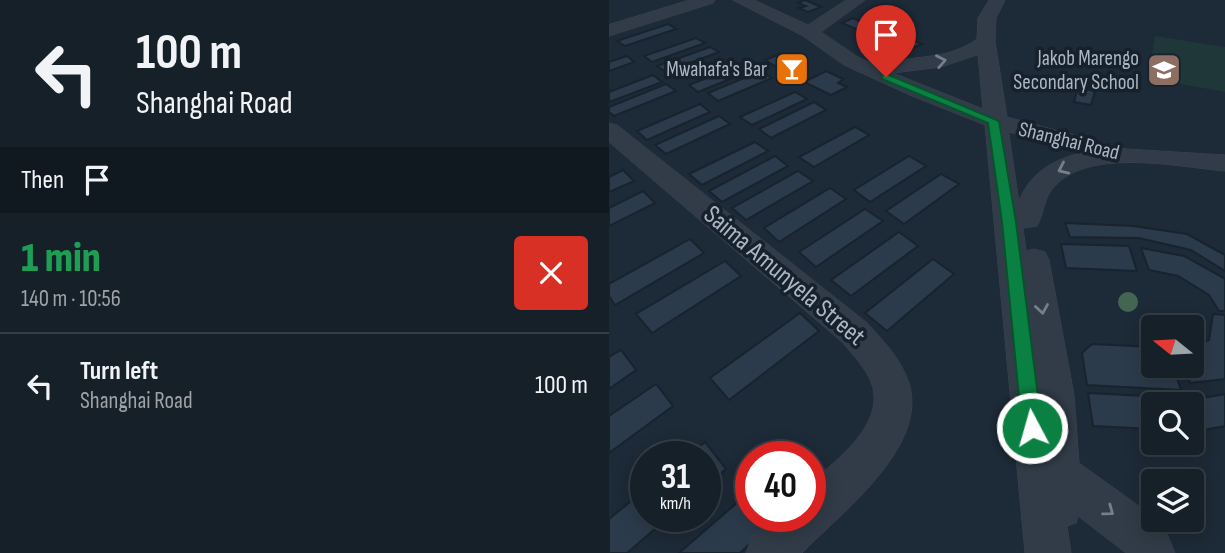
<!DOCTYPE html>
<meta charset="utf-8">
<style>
:root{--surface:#162029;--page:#232d35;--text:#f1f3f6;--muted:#9ea3a8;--line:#353e46}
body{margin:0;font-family:"Sofia Sans Condensed",sans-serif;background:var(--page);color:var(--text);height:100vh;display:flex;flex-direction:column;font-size:26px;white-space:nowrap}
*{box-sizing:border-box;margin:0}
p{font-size:23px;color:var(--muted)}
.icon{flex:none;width:38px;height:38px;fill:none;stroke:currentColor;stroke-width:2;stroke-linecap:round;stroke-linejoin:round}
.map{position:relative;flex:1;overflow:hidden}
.drawer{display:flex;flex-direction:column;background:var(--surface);width:609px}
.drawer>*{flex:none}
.top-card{background:#162029;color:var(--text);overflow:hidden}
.needle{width:46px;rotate:288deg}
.controls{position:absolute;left:532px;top:315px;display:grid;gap:14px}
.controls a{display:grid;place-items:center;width:63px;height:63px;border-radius:7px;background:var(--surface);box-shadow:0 4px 18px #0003,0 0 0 2px var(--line);font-size:35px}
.speed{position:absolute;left:21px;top:441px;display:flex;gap:14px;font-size:35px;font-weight:700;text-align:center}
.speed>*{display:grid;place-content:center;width:91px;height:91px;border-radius:50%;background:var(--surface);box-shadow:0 4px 18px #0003,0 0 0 2px var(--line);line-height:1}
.speed small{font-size:18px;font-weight:400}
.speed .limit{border:10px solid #d22;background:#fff;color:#111}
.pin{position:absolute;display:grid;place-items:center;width:60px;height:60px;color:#fff;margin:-72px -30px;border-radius:50% 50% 50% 0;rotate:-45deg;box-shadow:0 0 7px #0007}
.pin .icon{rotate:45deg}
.me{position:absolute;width:77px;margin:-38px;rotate:354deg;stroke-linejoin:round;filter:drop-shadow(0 0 5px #0008)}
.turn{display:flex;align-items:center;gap:24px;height:147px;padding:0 21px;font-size:32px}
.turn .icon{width:91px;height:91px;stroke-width:2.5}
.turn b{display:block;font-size:49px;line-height:60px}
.then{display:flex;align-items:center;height:66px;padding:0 21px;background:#0003;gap:14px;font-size:26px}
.round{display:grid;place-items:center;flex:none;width:74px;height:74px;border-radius:7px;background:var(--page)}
.head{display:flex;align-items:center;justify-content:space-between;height:119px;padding:0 21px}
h1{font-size:42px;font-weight:800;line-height:52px;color:#1e9e55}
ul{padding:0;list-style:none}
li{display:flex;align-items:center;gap:21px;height:105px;padding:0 21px;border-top:2px solid var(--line)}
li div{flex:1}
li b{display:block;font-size:26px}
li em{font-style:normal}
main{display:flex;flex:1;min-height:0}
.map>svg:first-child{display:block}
.green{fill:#1f3738}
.building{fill:#2c3b4c;stroke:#18232e;stroke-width:2}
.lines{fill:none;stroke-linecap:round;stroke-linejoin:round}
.minor-casing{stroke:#3a4551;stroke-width:1}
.minor{fill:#313c48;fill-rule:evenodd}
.tree{fill:#426652}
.oneway{stroke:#747f8d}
.route{fill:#0b8043;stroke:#07532c;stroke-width:2}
.labels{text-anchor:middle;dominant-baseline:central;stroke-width:7;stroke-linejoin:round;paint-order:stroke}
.far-poi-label{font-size:21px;fill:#aab6c5;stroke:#17212c;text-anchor:end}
.far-street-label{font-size:21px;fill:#aab6c5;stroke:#17212c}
.street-label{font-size:26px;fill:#aab6c5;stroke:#17212c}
</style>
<main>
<section class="drawer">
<div class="top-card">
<div class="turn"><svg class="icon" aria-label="left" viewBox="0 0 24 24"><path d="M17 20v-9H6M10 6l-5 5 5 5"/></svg><div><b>100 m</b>Shanghai Road</div></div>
<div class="then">Then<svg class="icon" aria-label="arrive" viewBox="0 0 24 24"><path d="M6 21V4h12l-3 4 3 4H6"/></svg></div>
</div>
<div class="head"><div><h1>1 min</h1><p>140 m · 10:56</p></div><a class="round" style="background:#d93025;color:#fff"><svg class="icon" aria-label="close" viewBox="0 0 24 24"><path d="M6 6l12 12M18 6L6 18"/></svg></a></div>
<ul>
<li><svg class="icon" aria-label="left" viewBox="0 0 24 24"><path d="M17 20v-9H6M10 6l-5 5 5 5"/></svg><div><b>Turn left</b><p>Shanghai Road</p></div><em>100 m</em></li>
</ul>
</section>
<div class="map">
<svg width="616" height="553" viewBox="0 0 616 553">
<rect width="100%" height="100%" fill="#1d2a37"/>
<path class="green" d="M546 36 616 47V92L539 78Z"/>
<g class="building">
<path d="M196 0 212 7 199 12 190 8 197 6 189 3Z"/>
<path d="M244 18 265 28 254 32 233 23Z"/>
<path d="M59 24 67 29 16 46 8 41Z"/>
<path d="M297 37 313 44 292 53 277 45Z"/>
<path d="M87 38 96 43 43 62 35 56Z"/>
<path d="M101 47 110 52 57 72 48 66Z"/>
<path d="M171 54 181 59 166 66 156 60Z"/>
<path d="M18 56 25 62 0 71V62Z"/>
<path d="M133 64 143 70 89 92 80 85Z"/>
<path d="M152 71 163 78 109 101 99 93Z"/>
<path d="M217 71 234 79 229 83 238 87 222 95 195 82Z"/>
<path d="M44 75 53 82 0 102V92Z"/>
<path d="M57 84 67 91 5 116 0 112V107Z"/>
<path d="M469 88 486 91 482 105 465 102Z"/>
<path d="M186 92 198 99 143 125 131 117Z"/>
<path d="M205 102 217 110 162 138 150 129Z"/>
<path d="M91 104 101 112 38 140 28 131Z"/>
<path d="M110 116 121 124 57 154 46 145Z"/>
<path d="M246 127 260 135 205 167 190 157Z"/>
<path d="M146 142 159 151 93 185 80 174Z"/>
<path d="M166 156 179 166 113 202 100 191Z"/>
<path d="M300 156 317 166 261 202 245 190Z"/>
<path d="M14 170 25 181 0 192V177Z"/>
<path d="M189 171 204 181 137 220 123 208Z"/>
<path d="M332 174 350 184 295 224 277 211Z"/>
<path d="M221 188 237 199 170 242 155 228Z"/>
<path d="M34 191 46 203 0 226V208Z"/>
<path d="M256 209 274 221 207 267 190 252Z"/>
<path d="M456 223 524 226 578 234 616 255V271L582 250 530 238 461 237Z"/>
<path d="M290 232 309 246 242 296 222 280Z"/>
<path d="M81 239 95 253 6 305 0 296V284Z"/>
<path d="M452 244 520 246 528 271 457 268Z"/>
<path d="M532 248 575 256 616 279V311H610L600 295 569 276 540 270Z"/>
<path d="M324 259 345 274 278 331 256 313Z"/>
<path d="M116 261 132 276 43 333 27 314Z"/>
<path d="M191 313 210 331 120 400 101 378Z"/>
<path d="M604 314 616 315V379L581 383 575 366H583V346L600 340Z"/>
<path d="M483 344 544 347V366H564L572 390 478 385 473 353Z"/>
<path d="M12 350 27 370 0 389V357Z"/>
<path d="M47 384 64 406 0 453V416Z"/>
<path d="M479 393 574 398 577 404H544V429L484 426Z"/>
<path d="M616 394V426L594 430 583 400Z"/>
<path d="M96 442 117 469 96 487V457H78Z"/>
<path d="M37 489V516H61L18 553H0V519Z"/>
<path d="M130 501 153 532 131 553H70Z"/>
</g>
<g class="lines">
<g class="minor-casing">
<g id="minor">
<path d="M81 0H106L104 3 0 36V25Z"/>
<path d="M124 0H145L199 25 237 0H256L212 32 249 57 272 67 275 63C308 55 339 60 368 39L369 18 380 0H396L387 18 386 41 398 117 517 149 616 155V171C569 167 480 147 445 187 435 197 435 214 428 226L414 228 417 251 425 249 436 252 440 260 465 395 470 463 544 516V520L554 524 566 553H517L469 516 467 523 458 526 462 553H416L376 125 303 96 235 65 194 36ZM369 55 374 109 284 73 332 67ZM400 132 475 152C446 159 422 171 410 201Z"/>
<path d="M0 123 8 125 257 322C274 340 292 359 300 383 320 447 231 514 193 553H137L143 536 165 516H201V483C228 460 278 423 262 382 256 367 243 354 233 342L0 142Z"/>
</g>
</g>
<use href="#minor" class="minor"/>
</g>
<circle class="tree" cx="519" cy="302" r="10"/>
<defs><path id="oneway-chevron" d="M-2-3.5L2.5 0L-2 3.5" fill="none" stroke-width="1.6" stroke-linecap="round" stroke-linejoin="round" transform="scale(1.75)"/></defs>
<g class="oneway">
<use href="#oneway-chevron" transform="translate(332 61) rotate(-11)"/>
<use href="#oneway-chevron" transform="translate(454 169) rotate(155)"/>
<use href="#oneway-chevron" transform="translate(433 309) rotate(81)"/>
<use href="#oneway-chevron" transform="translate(500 511) rotate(36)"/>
</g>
<path class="route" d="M273 75H280L390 121 407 222 433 428 430 435 423 438 416 435 413 428 393 222 379 123 273 79Z"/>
<defs>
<g id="bar-square" transform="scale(1.75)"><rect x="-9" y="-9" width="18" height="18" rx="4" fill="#e8710a" stroke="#17212c"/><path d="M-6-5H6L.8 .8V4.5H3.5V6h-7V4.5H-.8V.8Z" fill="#fff"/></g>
<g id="school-square" transform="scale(1.75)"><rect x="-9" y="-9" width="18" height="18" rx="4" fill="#8d6e63" stroke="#17212c"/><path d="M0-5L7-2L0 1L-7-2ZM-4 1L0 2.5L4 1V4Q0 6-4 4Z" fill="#fff"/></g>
</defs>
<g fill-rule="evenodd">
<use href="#bar-square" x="183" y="69"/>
<use href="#school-square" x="555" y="70"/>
</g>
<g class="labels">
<g class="far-poi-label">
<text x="530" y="58">Jakob Marengo<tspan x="530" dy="24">Secondary School</tspan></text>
<text x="158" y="69">Mwahafa's Bar</text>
</g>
<g class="far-street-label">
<text transform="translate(460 141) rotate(14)">Shanghai Road</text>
</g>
<g class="street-label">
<text transform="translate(175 276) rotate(40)">Saima Amunyela Street</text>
</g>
</g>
</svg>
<div class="controls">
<a><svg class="needle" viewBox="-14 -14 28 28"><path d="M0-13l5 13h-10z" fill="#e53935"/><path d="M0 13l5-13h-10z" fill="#9ea3a8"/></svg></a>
<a><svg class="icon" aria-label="search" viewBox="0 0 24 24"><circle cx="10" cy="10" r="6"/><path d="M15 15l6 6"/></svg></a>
<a><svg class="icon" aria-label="layers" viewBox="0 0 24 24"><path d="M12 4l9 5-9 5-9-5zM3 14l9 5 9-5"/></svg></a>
</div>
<div class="speed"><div>31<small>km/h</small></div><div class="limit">40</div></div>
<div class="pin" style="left:277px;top:77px;background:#d93025"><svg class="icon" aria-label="arrive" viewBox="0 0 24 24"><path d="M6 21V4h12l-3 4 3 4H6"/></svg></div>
<svg class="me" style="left:423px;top:428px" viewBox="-20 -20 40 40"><circle r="17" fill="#0b8043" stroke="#fff" stroke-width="3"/><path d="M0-11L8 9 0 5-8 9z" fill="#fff"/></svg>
</div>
</main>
